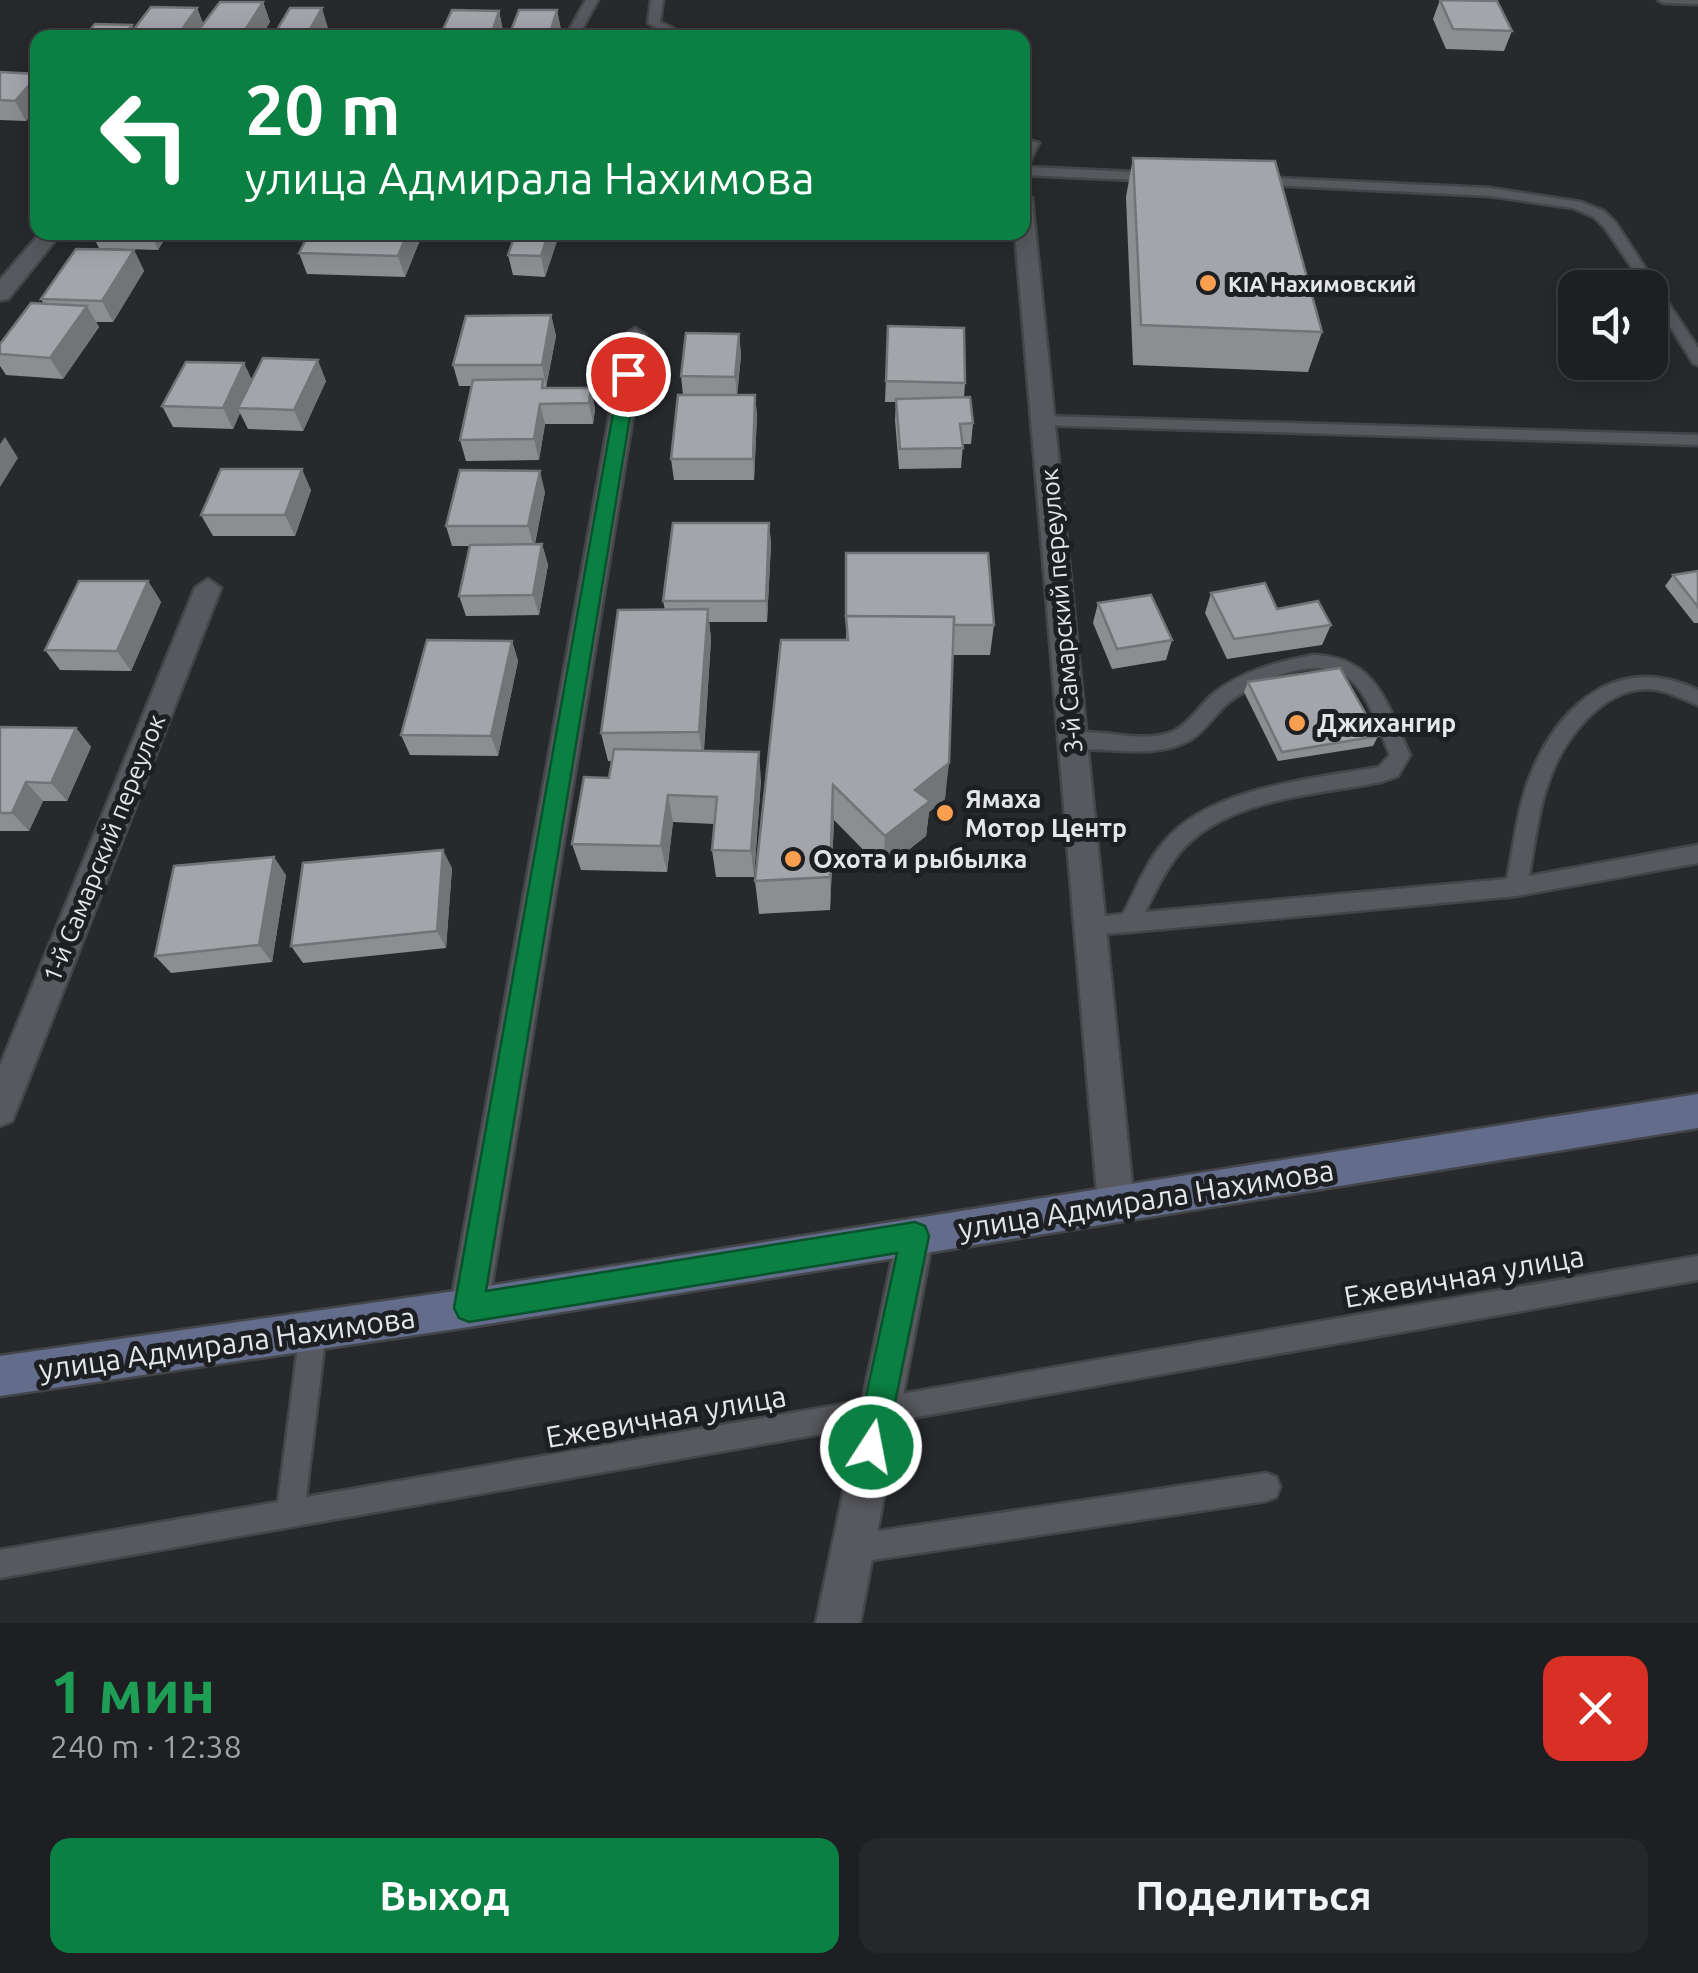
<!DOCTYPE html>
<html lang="ru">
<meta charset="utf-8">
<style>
:root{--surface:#1d1f22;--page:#25272a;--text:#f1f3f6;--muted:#a0a2a5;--line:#3b3d40;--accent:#0b8043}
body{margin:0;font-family:Ubuntu,sans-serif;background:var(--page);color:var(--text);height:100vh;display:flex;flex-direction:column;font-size:38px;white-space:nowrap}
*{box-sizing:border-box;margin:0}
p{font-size:32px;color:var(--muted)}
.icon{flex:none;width:55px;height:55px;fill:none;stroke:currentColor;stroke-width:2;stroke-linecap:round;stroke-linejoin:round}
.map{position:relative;height:1623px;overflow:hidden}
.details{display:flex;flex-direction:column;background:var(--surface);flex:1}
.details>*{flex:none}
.banner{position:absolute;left:30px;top:30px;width:1000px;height:210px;border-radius:20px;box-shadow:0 5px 25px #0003,0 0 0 2px var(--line);background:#0b8043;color:#fff;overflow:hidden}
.controls{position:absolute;left:1558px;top:270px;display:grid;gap:20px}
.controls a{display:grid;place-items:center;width:110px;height:110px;border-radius:20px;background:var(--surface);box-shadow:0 5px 25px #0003,0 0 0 2px var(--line);font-size:50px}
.pin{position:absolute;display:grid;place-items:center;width:85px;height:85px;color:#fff;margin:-42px;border:5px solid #fff;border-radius:50%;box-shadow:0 2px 10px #0007}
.me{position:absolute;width:110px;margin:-55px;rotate:11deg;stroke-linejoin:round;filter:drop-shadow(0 0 8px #0008)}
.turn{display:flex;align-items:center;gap:35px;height:210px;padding:0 50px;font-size:45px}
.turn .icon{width:130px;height:130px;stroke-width:2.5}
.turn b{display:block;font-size:70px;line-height:85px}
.round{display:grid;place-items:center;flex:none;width:105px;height:105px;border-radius:20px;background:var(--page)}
.overview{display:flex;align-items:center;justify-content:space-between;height:170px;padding:0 50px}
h1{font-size:60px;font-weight:700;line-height:75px;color:#1e9e55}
.primary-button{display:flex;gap:20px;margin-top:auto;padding:20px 50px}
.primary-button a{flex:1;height:115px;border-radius:20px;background:var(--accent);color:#fff;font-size:40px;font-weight:700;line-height:115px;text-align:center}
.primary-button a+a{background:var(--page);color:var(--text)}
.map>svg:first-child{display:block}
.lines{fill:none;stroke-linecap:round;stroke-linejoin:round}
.service-casing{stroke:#434548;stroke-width:5}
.minor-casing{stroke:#434548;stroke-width:5}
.secondary-casing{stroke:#434548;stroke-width:5}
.service{fill:#58595e;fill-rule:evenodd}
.minor{fill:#58595e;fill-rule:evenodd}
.secondary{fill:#636c8b;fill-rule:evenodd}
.wall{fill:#8c8e92}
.shaded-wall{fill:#727477}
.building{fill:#a3a5aa;stroke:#727477;stroke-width:2.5}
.route{fill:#0b8043;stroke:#07532c;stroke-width:2.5}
.poi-dot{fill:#fa9f4f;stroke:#1e1f23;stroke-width:4}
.labels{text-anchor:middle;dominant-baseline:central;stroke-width:10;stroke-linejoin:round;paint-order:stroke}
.far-poi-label{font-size:22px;font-weight:bold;fill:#e5e6e9;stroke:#1e1f23;text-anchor:start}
.street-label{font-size:25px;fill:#e5e6e9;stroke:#1e1f23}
.poi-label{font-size:25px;font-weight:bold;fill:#e5e6e9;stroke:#1e1f23;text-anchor:start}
.near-street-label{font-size:30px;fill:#e5e6e9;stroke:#1e1f23}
</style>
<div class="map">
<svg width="1698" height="1623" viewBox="0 0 1698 1623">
<rect width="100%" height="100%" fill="#27292d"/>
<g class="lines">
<g class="service-casing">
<g id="service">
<path d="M586 0H598L577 38H565Z"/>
<path d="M651 0H663L660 22 680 32 740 38H674L648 23Z"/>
<path d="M1658 0H1698V4L1664 3Z"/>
<path d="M1022 138 1039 143 1027 167 1157 173 1164 177 1157 181 1022 175 1025 146Z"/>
<path d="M1256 177 1490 188 1581 202 1604 211 1615 222 1698 348V365L1693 363 1650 294V288H1646L1605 228 1594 217 1573 208 1490 196 1251 184 1249 181Z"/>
<path d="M1043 416 1698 435V445L1037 425 1035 421Z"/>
<path d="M1313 655C1377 657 1387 704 1410 755L1398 776 1381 782C1315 795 1227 798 1180 852 1165 870 1155 892 1145 912L1507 879C1514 846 1517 811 1529 779 1558 704 1618 652 1698 690V705C1681 699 1666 689 1647 689 1602 689 1564 739 1550 778 1538 809 1535 843 1529 876L1698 845V863L1516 896 1129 932 1090 935 1082 933 1079 926 1082 919 1123 914C1136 890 1146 862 1165 841 1211 787 1313 779 1379 767L1390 755C1380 732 1372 704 1356 685 1325 649 1260 679 1229 702 1215 713 1206 731 1190 740 1165 754 1134 752 1106 750 1092 749 1072 752 1063 740L1066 735C1100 725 1139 746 1174 731 1190 723 1200 705 1213 694 1241 671 1278 662 1313 655Z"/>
<path d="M1698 1256V1280L0 1578V1550L278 1502 300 1331 304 1322 313 1318 322 1322 326 1331 306 1497Z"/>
<path d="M1266 1473 1276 1477 1280 1487 1276 1497 1266 1501 852 1563 842 1559 838 1549 842 1539 852 1535Z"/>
</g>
</g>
<g class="minor-casing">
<g id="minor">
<path d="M1022 192 1032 198 1134 1204 1129 1217 1116 1222 1103 1217 1098 1204 1015 232H1022Z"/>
<path d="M41 232H62L8 299 0 300V280Z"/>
<path d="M635 328 646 335 488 1308 482 1321 469 1327 456 1321 450 1308 624 335Z"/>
<path d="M208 579 221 588 17 1109 12 1121 0 1126V1066L195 588Z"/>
<path d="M915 1218 928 1223 933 1236 860 1623H816L897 1236 902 1223Z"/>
</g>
</g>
<g class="secondary-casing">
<path id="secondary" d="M1698 1094V1128L469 1327 0 1396V1356L469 1289Z"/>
</g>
<use href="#service" class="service"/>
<use href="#minor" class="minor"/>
<use href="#secondary" class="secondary"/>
</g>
<g class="wall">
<path d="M1440 0 1512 31 1504 51 1446 49 1433 19Z"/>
<path d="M263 2 270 22 260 38H83L132 25 133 29 197 8 203 24Z"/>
<path d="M557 10 561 30 558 38H510L509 36Z"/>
<path d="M499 11 503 31 501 38H440V36Z"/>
<path d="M0 72 38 74V107L26 121 0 120Z"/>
<path d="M1133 158 1322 332 1308 372 1133 365 1126 197Z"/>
<path d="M91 232H169L158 250 99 248Z"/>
<path d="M310 232H422V235L405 277 307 274 299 253Z"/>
<path d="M560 232 545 277 513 275 508 255Z"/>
<path d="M134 250 144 271 113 322H96L99 327 63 379 6 375 0 366V344L44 304 41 299Z"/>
<path d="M551 315 556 336 546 388H591L595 409 593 424H545L539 460 466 461 460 440 472 386H459L453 365Z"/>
<path d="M888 326 965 383 964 397 973 423 971 444H963L961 468 899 469 895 420 896 402H885Z"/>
<path d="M739 334 741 355 737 395H755L757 416 754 480H674L671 459 683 395 681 376Z"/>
<path d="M252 380 326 381 303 431 248 429 240 413 233 429 173 427 162 406Z"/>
<path d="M311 490 295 536H213L201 515Z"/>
<path d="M545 492 535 544H542L548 565 539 615 466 616 459 596 470 546H452L446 526Z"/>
<path d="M769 523 771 544 767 622H709L711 639 704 751 761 780 754 877H716L712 850 714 824 673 822 667 872 581 870 572 844 609 778 612 761H608L601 733 665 610 663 601Z"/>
<path d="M846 553 994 625 990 655H953L945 799 929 812 926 836 883 870 834 820 830 910 759 914 755 881 846 640Z"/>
<path d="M1698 571V623H1694L1665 586 1673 575Z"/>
<path d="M148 581 161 602 131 671 60 670 45 650Z"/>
<path d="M1211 593 1277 609 1331 625 1322 645 1227 659 1205 613Z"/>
<path d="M1098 603 1172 640 1166 660 1112 669 1093 623Z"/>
<path d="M512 641 518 661 498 756 410 755 401 735Z"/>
<path d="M1248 682 1378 736 1373 746 1278 761 1244 692Z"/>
<path d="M0 727 76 728 91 747 67 801H43L29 831H0Z"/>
<path d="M452 868 446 948 303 963 291 946Z"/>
<path d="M286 875 272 962 171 973 155 956Z"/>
</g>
<g class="shaded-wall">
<path d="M263 2 270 22 260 38H240Z"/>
<path d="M197 8 205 28 195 38H179L178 35Z"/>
<path d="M322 8 328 28 323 38H305Z"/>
<path d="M557 10 561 30 558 38H549Z"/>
<path d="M499 11 503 31 501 38H491Z"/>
<path d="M132 25 135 34H130L131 38H122Z"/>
<path d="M38 75V107L26 121 15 101Z"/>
<path d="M150 232H169L158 250Z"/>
<path d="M408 232H422V235L405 277 398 256Z"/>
<path d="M549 232H560L545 277 541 256Z"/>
<path d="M134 250 144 271 113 322 102 301Z"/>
<path d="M87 306 99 327 63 379 50 358Z"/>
<path d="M551 315 556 336 546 386 542 365Z"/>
<path d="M739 334 741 355 737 398 735 377Z"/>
<path d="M318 360 326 381 303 431 294 410Z"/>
<path d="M244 363 254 384 238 408 240 413 233 429 223 408Z"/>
<path d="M591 388 595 409 593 424 589 403Z"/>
<path d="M755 395 757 416 754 480 753 459Z"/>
<path d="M540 404 545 424 539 460 534 439Z"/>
<path d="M5 437 18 458 0 487V444Z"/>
<path d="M302 469 311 490 295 536 285 515Z"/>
<path d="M540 471 545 492 534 547 528 526Z"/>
<path d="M769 523 771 544 767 622 766 601Z"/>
<path d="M542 544 548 565 539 615 533 595Z"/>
<path d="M148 581 161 602 131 671 117 651Z"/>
<path d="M708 609 711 639 703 760 699 732Z"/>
<path d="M512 641 518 661 498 756 491 736Z"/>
<path d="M76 728 91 747 67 801 51 783Z"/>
<path d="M759 752 761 780 754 877 751 851Z"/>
<path d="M949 763 945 799 929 812 926 836 883 870 885 836 915 790Z"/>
<path d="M26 782 43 801 29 831 12 813Z"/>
<path d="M833 785 834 820 830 910V877Z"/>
<path d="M668 795 673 822 667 872 661 846Z"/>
<path d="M443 850 452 868 446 948 437 931Z"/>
<path d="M274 857 286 875 272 962 259 945Z"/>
</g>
<g class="building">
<path d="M1440 0 1497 1 1512 31 1453 29Z"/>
<path d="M220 2H263L240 38 194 36Z"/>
<path d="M151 7 197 8 178 35 130 34Z"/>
<path d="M290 8H322L305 38H272Z"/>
<path d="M452 10 499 11 491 36H440Z"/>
<path d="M519 10H557L549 36H509Z"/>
<path d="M95 24 132 25 122 38H83Z"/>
<path d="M0 72 38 74V75L15 101 0 100Z"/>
<path d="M1133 158 1275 161 1322 332 1141 325Z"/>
<path d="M310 232H408L398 256 299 253Z"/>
<path d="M516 232H549L541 256 508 255Z"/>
<path d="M76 249 134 250 102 301 41 299Z"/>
<path d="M31 303 87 306 50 358 0 354V344Z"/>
<path d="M551 315 542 365H453L466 316Z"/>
<path d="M888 326 964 328 965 383 886 381Z"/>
<path d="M686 333 739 334 735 377 681 376Z"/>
<path d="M263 358 318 360 294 410 238 408Z"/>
<path d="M186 362 244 363 223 408 162 406Z"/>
<path d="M543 379 542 388H591L589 403 540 404 534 439 460 440 473 380Z"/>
<path d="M678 395H755L753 459H671Z"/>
<path d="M970 397 973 423 960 424 963 448 900 449 896 399Z"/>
<path d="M221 469H302L285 515H201Z"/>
<path d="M460 470 540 471 528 526H446Z"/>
<path d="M673 523H769L766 601H663Z"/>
<path d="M542 544 533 595 459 596 470 545Z"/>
<path d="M846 553H988L994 625H954V617L846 616Z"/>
<path d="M1698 571V607L1673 575Z"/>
<path d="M79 581H148L117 651 45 650Z"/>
<path d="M1265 583 1277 609 1318 601 1331 625 1234 639 1211 593Z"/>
<path d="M1151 595 1172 640 1117 649 1098 603Z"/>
<path d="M708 609 699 732 601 733 618 610Z"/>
<path d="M846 616 954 617 949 763 915 790 930 801 885 836 833 785 830 877 755 881 781 640H848Z"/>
<path d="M427 640 512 641 491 736 401 735Z"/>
<path d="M1340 668 1378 736 1282 752 1248 682Z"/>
<path d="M0 727 76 728 51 783 26 782 12 813H0Z"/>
<path d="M614 749 759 752 751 851 712 850 717 797 668 795 661 846 572 844 584 777 609 778Z"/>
<path d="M443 850 437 931 291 946 303 863Z"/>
<path d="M274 857 259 945 155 956 174 866Z"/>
</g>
<path class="route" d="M628 369 637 374 486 1291 915 1222 925 1226 929 1236 886 1447 882 1458 871 1462 860 1458 855 1447 897 1253 469 1322 459 1318 454 1308 620 374Z"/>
<g class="poi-dot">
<circle cx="1208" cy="283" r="10"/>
<circle cx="1297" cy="723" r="10"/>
<circle cx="945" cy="813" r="10"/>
<circle cx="793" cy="859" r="10"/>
</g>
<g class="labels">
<g class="far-poi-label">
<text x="1228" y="283">KIA Нахимовский</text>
</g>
<g class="street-label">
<text transform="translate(1061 611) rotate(-95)">3-й Самарский переулок</text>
<text transform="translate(104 848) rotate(-68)">1-й Самарский переулок</text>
</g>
<g class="poi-label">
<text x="1317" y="723">Джихангир</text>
<text x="965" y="799">Ямаха<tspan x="965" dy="29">Мотор Центр</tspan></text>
<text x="813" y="859">Охота и рыбылка</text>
</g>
<g class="near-street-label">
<text transform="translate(1146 1199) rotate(-9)">улица Адмирала Нахимова</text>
<text transform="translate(1464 1276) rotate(-10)">Ежевичная улица</text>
<text transform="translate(227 1343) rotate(-8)">улица Адмирала Нахимова</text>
<text transform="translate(666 1416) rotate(-10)">Ежевичная улица</text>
</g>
</g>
</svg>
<div class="controls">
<a><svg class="icon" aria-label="sound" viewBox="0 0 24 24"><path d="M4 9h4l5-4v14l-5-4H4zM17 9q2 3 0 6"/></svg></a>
</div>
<div class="pin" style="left:628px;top:374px;background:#d93025"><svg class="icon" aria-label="arrive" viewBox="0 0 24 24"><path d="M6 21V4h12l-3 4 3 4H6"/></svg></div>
<svg class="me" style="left:871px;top:1447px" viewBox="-20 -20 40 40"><circle r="17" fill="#0b8043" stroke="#fff" stroke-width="3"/><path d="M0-11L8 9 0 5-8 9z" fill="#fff"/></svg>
<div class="banner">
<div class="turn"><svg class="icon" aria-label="left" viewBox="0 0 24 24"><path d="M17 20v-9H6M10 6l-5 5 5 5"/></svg><div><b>20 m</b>улица Адмирала Нахимова</div></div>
</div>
</div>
<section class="details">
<div class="overview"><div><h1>1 мин</h1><p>240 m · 12:38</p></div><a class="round" style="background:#d93025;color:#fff"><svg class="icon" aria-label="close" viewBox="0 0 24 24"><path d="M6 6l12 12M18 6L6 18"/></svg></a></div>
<div class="primary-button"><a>Выход</a><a>Поделиться</a></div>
</section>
